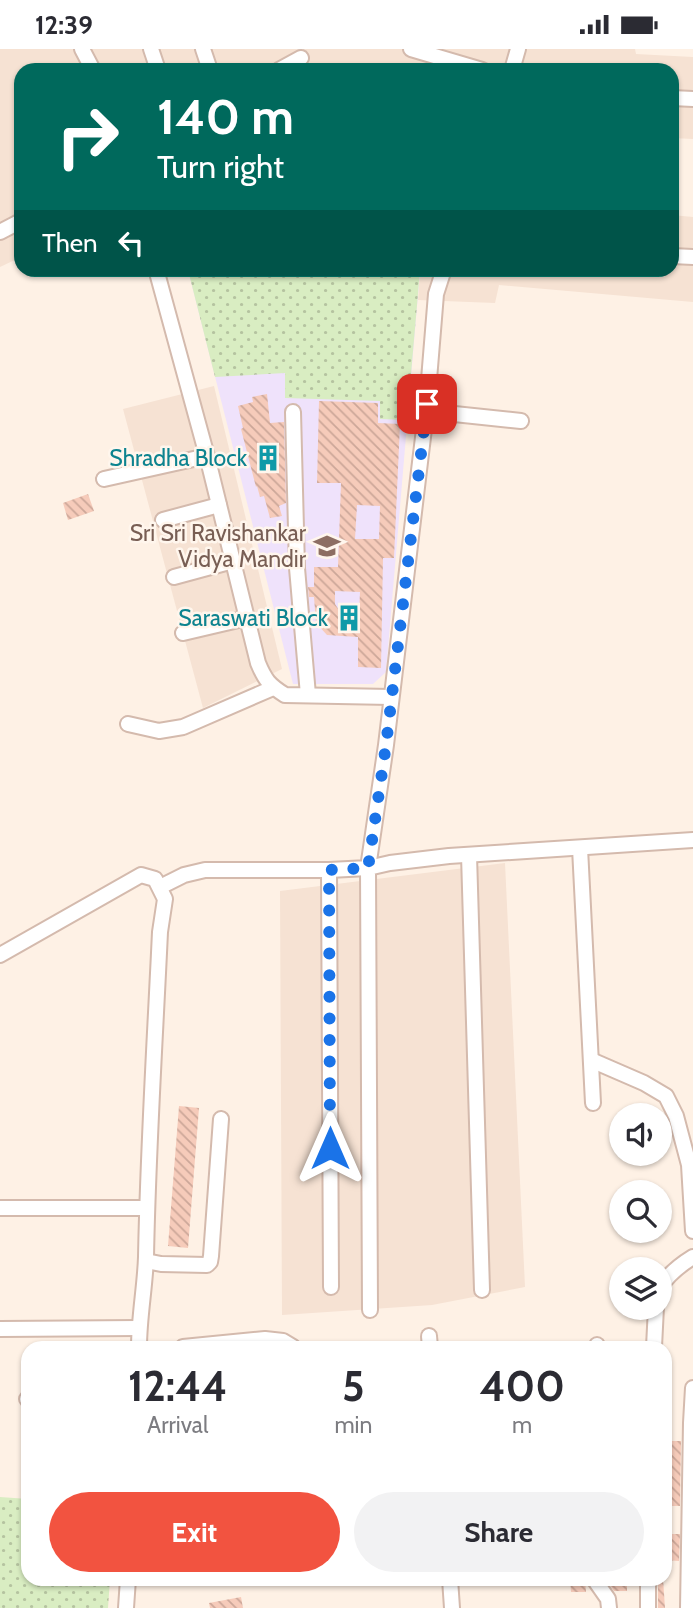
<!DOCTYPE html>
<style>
:root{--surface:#fff;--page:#f2f2f3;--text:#2b2b33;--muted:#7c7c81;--accent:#f25340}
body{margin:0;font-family:Cabin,sans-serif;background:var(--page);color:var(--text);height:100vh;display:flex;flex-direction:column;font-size:26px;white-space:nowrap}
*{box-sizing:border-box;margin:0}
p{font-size:23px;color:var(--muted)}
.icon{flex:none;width:38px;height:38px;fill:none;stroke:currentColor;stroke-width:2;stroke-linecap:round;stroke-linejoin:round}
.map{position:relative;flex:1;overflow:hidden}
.details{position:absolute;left:21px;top:1292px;width:651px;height:245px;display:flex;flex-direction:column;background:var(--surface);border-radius:21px;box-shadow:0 2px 5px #0004}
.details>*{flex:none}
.top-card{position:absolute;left:14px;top:14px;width:665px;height:214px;border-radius:21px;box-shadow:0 2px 5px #0004;background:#00695c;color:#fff;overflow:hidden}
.fabs{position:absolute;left:609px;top:1054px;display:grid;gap:14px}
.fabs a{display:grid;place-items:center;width:63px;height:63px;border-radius:50%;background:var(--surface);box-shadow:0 2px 5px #0004;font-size:35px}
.pin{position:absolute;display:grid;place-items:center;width:60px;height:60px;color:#fff;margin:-30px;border-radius:14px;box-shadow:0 4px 10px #0006}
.me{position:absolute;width:77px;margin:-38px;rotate:0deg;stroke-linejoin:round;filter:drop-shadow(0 0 5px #0008)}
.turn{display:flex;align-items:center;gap:24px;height:147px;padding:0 28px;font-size:32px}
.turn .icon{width:91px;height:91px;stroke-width:2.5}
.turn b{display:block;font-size:49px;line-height:60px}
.then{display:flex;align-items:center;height:66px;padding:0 28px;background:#0003;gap:14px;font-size:26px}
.eta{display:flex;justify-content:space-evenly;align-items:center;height:119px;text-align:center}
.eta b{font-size:42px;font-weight:700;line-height:49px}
.primary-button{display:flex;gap:14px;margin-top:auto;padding:14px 28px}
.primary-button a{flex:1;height:80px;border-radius:42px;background:var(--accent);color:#fff;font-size:28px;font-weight:700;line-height:80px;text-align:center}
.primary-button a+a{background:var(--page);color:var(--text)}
.status{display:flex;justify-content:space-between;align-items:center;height:49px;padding:0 35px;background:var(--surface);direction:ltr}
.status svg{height:19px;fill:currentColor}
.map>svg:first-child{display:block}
.residential{fill:#f6e2d3}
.education{fill:#efe2fb}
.green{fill:url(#green-dots)}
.building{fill:url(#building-back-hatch);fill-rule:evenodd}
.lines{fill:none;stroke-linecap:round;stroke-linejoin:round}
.minor-casing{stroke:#d4baad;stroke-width:18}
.minor{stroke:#fff;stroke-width:14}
.route{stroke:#1a73e8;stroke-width:12;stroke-dasharray:0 21.6}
.labels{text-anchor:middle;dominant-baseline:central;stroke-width:5;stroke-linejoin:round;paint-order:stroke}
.culture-label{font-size:23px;fill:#0d838f;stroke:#fff6ed;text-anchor:end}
.education-label{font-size:23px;fill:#785e54;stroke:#fff6ed;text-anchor:end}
</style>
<div class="status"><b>12:39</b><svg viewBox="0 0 49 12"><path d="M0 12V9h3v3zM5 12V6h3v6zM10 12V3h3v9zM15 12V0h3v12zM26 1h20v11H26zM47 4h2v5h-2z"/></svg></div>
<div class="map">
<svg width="693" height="1559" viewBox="0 0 693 1559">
<defs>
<pattern id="green-dots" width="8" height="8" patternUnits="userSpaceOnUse" patternTransform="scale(1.75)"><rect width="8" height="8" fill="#d9edc2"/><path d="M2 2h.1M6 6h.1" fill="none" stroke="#b5c3a0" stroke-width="1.8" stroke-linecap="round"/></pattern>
<pattern id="building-back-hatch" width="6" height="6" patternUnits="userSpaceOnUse" patternTransform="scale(1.75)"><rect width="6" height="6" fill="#f6cbba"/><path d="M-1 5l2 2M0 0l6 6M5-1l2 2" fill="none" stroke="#cca799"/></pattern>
</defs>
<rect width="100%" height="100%" fill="#fef1e5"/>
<g class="residential">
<path d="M0 0H635L636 5 693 8V90L672 89V21H21V208L0 218Z"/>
<path d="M672 166 693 168V253L499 236 495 254 418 251 420 222 398 221 672 220Z"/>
<path d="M214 337 282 620 203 659 123 360Z"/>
<path d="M505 814 525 1238 432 1256 282 1266 280 842Z"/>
</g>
<path class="education" d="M398 220 420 222 386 623 373 635H293L188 221Z"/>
<g class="green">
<path d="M398 220 420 222 407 371 380 370V352L285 349V324L215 328 188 221Z"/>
<path d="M0 1448 28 1450V1530H110L108 1559H0Z"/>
</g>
<g class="building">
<path d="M267 345 270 374 284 373 286 454 279 457 282 467 270 469 264 447 260 448 257 437 256 438 241 380 243 379 238 357 253 353 252 348Z"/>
<path d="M319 352 378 354V374L400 375 394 509H383L381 619 358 618V588L327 586 316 574 314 548H309L308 538H314V518H338L341 434H317ZM357 456 380 457 379 490H355ZM335 542 360 543 359 565 341 564 335 555Z"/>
<path d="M88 445 94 462 68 471 63 454Z"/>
<path d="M179 1057 199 1059 188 1199 168 1197Z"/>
<path d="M671 1392H681L680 1457H667V1419H669Z"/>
<path d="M666 1485H680L679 1512 665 1511Z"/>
<path d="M570 1530H585L586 1543H571Z"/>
<path d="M606 1530H627V1542H614Z"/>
<path d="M658 1530H663L665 1559H658Z"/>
<path d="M241 1548 243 1559H210L209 1554Z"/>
</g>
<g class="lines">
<g class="minor-casing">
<g id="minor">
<path d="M82 0 93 21"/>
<path d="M151 0 158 21"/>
<path d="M203 0 210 21"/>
<path d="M411 0 482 21"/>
<path d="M279 21 301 9"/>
<path d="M512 21 518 0"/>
<path d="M672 49 693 50"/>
<path d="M0 183 21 172"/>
<path d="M672 207 693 208"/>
<path d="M156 220 207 407 258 614C265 631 269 636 285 646L391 648"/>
<path d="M426 362 521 372"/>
<path d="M293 363 297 519 308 646"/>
<path d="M104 430 207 407"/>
<path d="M163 471 219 456"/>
<path d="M174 528 233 512"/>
<path d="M183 584 247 569"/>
<path d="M128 675 159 682 183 678 273 639"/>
<path d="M580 799 593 1054"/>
<path d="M469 806 482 1241"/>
<path d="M329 821 331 1238"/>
<path d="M160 838 184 826 205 821H329L368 819 386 696 427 355 436 245 444 220"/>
<path d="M0 906 141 826 155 830 165 850 160 883C155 991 148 1099 146 1208 145 1238 139 1268 139 1298"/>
<path d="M591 1011 644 1034 666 1047 676 1067 689 1116 693 1182"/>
<path d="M0 1159H146"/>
<path d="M146 1212 161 1215 207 1216 210 1213 211 1207 221 1070"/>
<path d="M660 1238C668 1226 680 1216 693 1208"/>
<path d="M370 1261 368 819 390 814 449 807 693 791"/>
<path d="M0 1280 139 1279"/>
<path d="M429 1287 430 1298"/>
<path d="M183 1298 265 1290 283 1292 293 1298"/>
<path d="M597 1298V1296"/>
<path d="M654 1298 656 1258"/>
<path d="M27 1350H28"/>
<path d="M450 1530 452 1559"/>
<path d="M594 1530 608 1550 609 1559"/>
<path d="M648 1530V1559"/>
<path d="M126 1559 128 1530"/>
<path d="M688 1559 691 1374 693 1339"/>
</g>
</g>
<use href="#minor" class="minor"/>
</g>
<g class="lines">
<path class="route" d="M330 1099 329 821 368 819 386 696 427 355"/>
</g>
<defs>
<g id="building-bare" transform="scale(2.1)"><path d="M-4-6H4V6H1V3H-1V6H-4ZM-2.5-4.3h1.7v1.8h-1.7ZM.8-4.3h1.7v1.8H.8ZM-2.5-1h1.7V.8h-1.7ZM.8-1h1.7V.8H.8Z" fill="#0f9aa8" stroke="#fff6ed" stroke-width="2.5" paint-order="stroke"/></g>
<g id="school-bare" transform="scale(2.1)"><path d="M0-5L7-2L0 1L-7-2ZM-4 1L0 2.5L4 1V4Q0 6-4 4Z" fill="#8d6e63" stroke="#fff6ed" stroke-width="2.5" paint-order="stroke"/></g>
</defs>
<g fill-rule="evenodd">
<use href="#building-bare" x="268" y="409"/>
<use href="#school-bare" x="327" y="497"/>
<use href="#building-bare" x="349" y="569"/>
</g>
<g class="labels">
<g class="culture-label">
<text x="247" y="409">Shradha Block</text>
<text x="328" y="569">Saraswati Block</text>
</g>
<g class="education-label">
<text x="306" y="484">Sri Sri Ravishankar<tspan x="306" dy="26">Vidya Mandir</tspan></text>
</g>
</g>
</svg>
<div class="fabs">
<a><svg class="icon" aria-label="sound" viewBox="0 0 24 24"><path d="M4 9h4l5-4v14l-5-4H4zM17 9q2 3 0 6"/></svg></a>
<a><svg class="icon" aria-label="search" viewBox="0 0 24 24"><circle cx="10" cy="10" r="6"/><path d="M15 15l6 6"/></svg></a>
<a><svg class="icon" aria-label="layers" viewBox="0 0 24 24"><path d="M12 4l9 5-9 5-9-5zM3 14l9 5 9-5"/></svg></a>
</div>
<div class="pin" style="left:427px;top:355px;background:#d93025"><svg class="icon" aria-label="arrive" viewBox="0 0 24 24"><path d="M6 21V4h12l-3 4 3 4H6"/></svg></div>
<svg class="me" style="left:330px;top:1099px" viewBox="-20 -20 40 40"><path d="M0-17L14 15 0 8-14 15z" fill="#1a73e8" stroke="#fff" stroke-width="4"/></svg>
<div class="top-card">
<div class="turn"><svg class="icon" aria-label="right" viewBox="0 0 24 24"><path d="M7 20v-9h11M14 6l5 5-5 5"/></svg><div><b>140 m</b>Turn right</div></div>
<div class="then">Then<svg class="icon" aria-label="left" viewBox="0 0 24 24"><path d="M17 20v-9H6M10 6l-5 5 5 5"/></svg></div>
</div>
<section class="details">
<div class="eta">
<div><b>12:44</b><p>Arrival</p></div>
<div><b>5</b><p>min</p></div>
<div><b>400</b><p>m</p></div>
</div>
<div class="primary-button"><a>Exit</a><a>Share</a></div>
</section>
</div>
